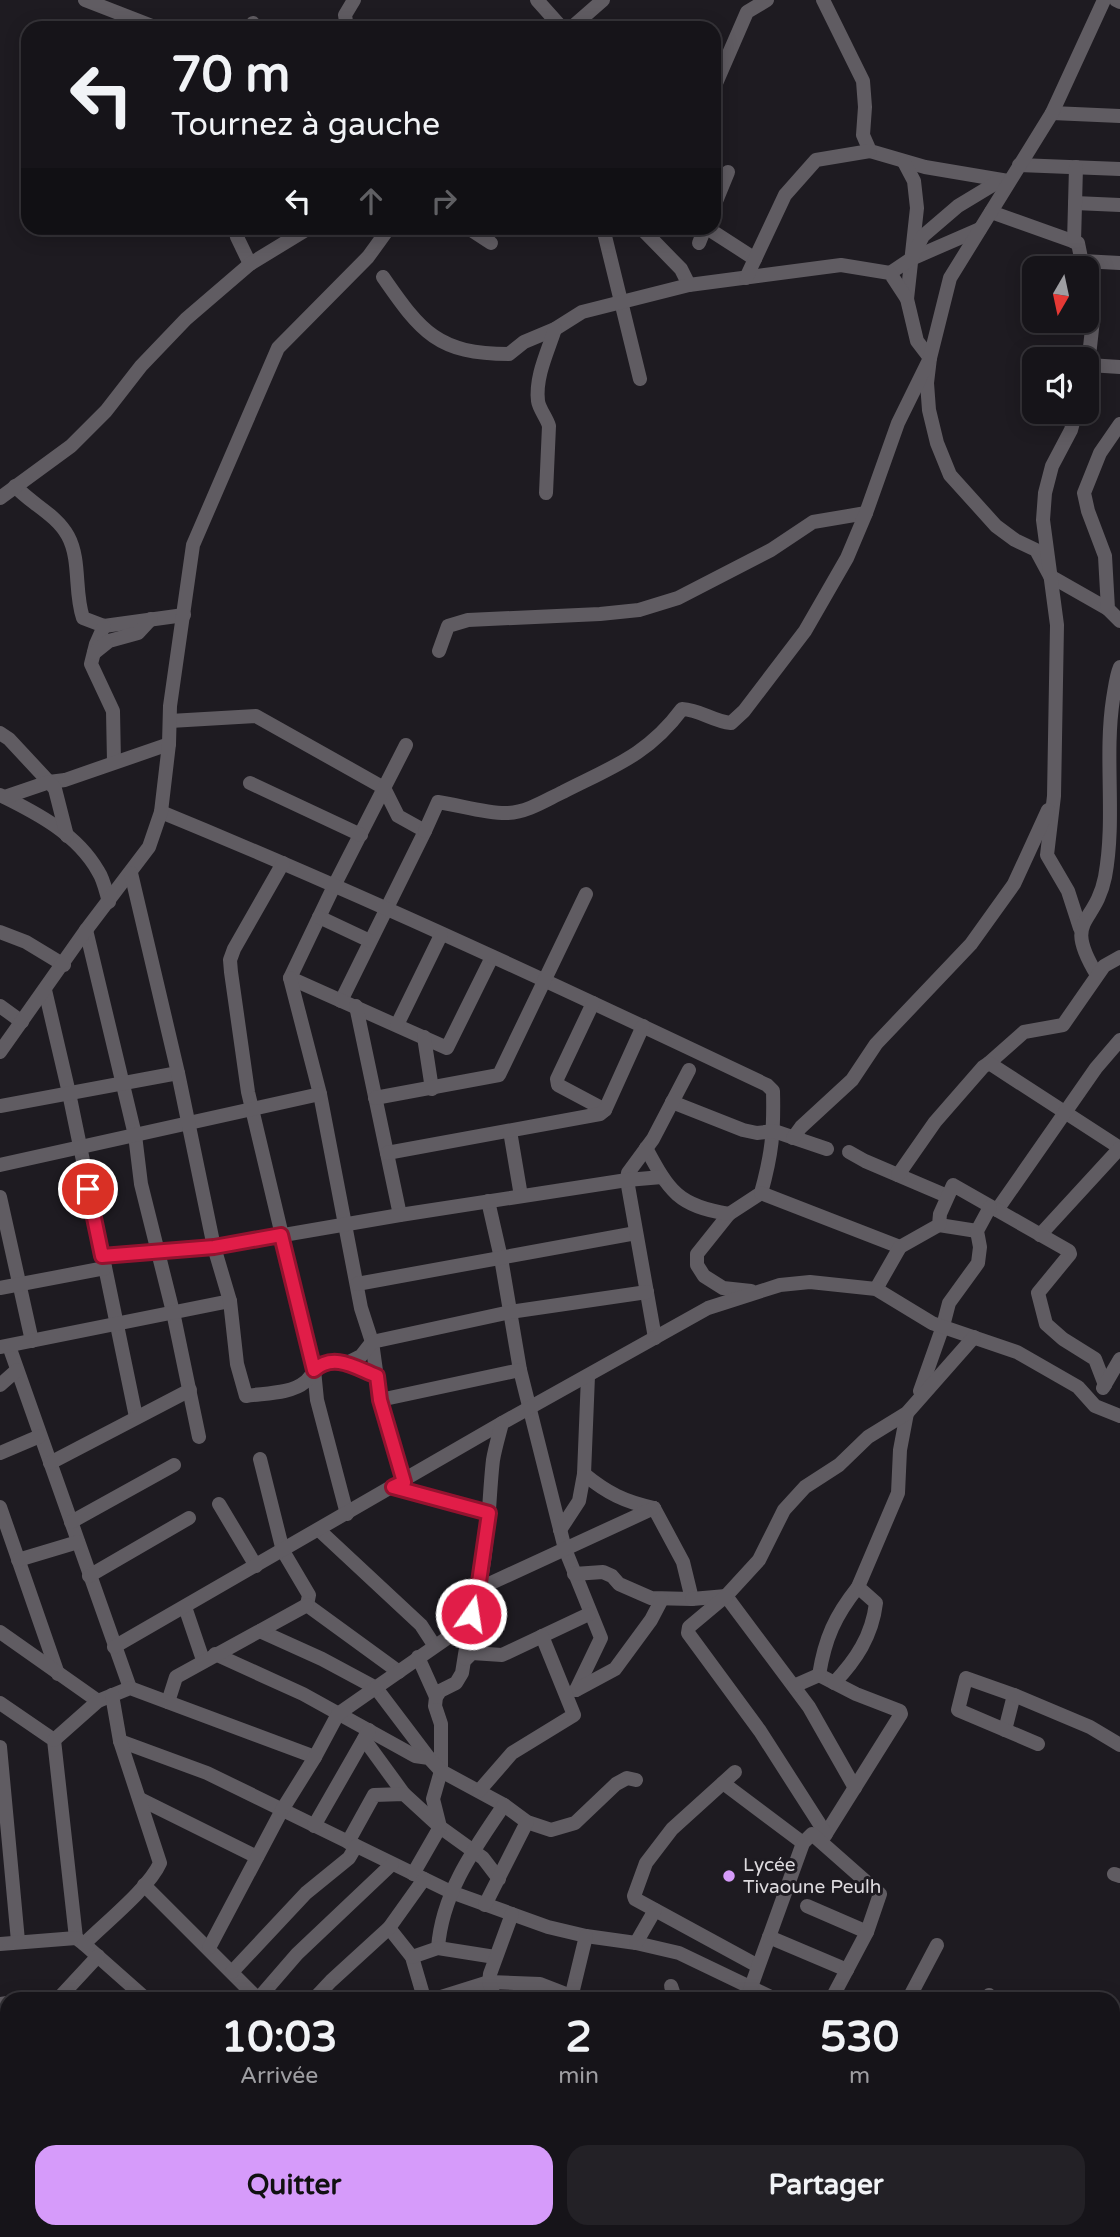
<!DOCTYPE html>
<html lang="fr">
<meta charset="utf-8">
<style>
:root{--surface:#161419;--page:#232126;--text:#f1f3f6;--muted:#9e9ea2;--line:#353338;--accent:#d69bfa}
body{margin:0;font-family:"Varela Round",sans-serif;background:var(--page);color:var(--text);height:100vh;display:flex;flex-direction:column;font-size:26px;white-space:nowrap}
*{box-sizing:border-box;margin:0}
p{font-size:23px;color:var(--muted)}
.icon{flex:none;width:38px;height:38px;fill:none;stroke:currentColor;stroke-width:2;stroke-linecap:round;stroke-linejoin:round}
.map{position:relative;flex:1;overflow:hidden}
.details{position:absolute;left:0px;top:1992px;width:1120px;height:247px;display:flex;flex-direction:column;background:var(--surface);border-radius:21px 21px 0 0;box-shadow:0 4px 18px #0003,0 0 0 2px var(--line)}
.details>*{flex:none}
.top-card{position:absolute;left:21px;top:21px;width:700px;height:214px;border-radius:21px;box-shadow:0 4px 18px #0003,0 0 0 2px var(--line);background:#161419;color:var(--text);overflow:hidden}
.needle{width:46px;rotate:189deg}
.fabs{position:absolute;left:1022px;top:256px;display:grid;gap:14px}
.fabs a{display:grid;place-items:center;width:77px;height:77px;border-radius:14px;background:var(--surface);box-shadow:0 4px 18px #0003,0 0 0 2px var(--line);font-size:35px}
.pin{position:absolute;display:grid;place-items:center;width:60px;height:60px;color:#fff;margin:-30px;border:4px solid #fff;border-radius:50%;box-shadow:0 2px 7px #0007}
.me{position:absolute;width:77px;margin:-38px;rotate:13deg;stroke-linejoin:round;filter:drop-shadow(0 0 5px #0008)}
.turn{display:flex;align-items:center;gap:24px;height:147px;padding:0 35px;font-size:32px}
.turn .icon{width:91px;height:91px;stroke-width:2.5}
.turn b{display:block;font-size:49px;line-height:60px}
.lanes{display:flex;align-items:center;height:66px;padding:0 35px;background:#0003;justify-content:center;gap:35px;direction:ltr}
.lanes .off{opacity:.35}
.eta{display:flex;justify-content:space-evenly;align-items:center;height:119px;text-align:center}
.eta b{font-size:42px;font-weight:700;line-height:49px}
.primary-button{display:flex;gap:14px;margin-top:auto;padding:14px 35px}
.primary-button a{flex:1;height:80px;border-radius:21px;background:var(--accent);color:#111;font-size:28px;font-weight:700;line-height:80px;text-align:center}
.primary-button a+a{background:var(--page);color:var(--text)}
.map>svg:first-child{display:block}
.lines{fill:none;stroke-linecap:round;stroke-linejoin:round}
.minor{stroke:#605c62;stroke-width:14}
.route-casing{stroke:#92132f;stroke-width:18}
.route{stroke:#e11d48;stroke-width:12}
.poi-dot{fill:#d69bfa;stroke:#1e1b21;stroke-width:2.5}
.labels{text-anchor:middle;dominant-baseline:central;stroke-width:6;stroke-linejoin:round;paint-order:stroke}
.poi-label{font-size:19px;fill:#dddade;stroke:#1e1b21;text-anchor:start}
</style>
<div class="map">
<svg width="1120" height="2237" viewBox="0 0 1120 2237">
<rect width="100%" height="100%" fill="#1e1b21"/>
<g class="lines">
<g class="minor">
<path d="M85 0 152 26"/>
<path d="M537 0 562 28"/>
<path d="M823 0 863 81 865 107 863 135 870 151 925 167 1008 181"/>
<path d="M1116 0 1120 2"/>
<path d="M253 23 257 28"/>
<path d="M347 28 345 15 354 0"/>
<path d="M571 28 603 0"/>
<path d="M714 88 747 12 767 0"/>
<path d="M1052 113 1120 116"/>
<path d="M904 162 914 181 917 208 907 299"/>
<path d="M1019 165 1120 169"/>
<path d="M1075 203 1120 205"/>
<path d="M714 206 728 172"/>
<path d="M991 212 1078 243 1083 268"/>
<path d="M235 228 237 237 250 264"/>
<path d="M468 228 491 243"/>
<path d="M603 228 640 379"/>
<path d="M641 228 681 269 689 285"/>
<path d="M707 228 755 259"/>
<path d="M1074 242 1076 167"/>
<path d="M699 243 705 228"/>
<path d="M911 259 980 229"/>
<path d="M1082 261 1120 263"/>
<path d="M890 273 911 259 923 236 958 206 1001 180"/>
<path d="M383 277C421 332 438 354 509 354L524 342 555 329 582 312 689 285 841 265 890 273 907 299 917 341 930 358 927 383 929 410 937 443 950 475 996 526 1015 540 1036 550 1050 576 1108 609"/>
<path d="M746 278 785 195 816 160 870 151"/>
<path d="M1087 286 1093 320 1087 374"/>
<path d="M1089 365 1120 367"/>
<path d="M1076 411 1071 430 1052 466 1045 493 1043 520 1057 625 1054 796 1047 855 1068 891 1080 928"/>
<path d="M1120 424 1100 453 1084 493 1088 511 1105 556 1108 609 1120 621"/>
<path d="M15 486C31 504 56 514 68 536 81 560 74 592 83 618L104 626 184 615"/>
<path d="M546 493 549 426C547 418 539 409 538 401 535 377 548 351 555 329"/>
<path d="M0 498 71 446 106 411 141 366 186 319 250 264 309 228"/>
<path d="M104 626 96 644 91 664 113 711 114 762"/>
<path d="M439 651 448 626 468 620 600 614 639 610 678 598 771 550 813 522 866 513"/>
<path d="M94 653 109 641 138 633 151 619"/>
<path d="M170 721 256 716 384 788 398 816 425 831 341 1001"/>
<path d="M0 733 9 739 49 782 65 780 169 744"/>
<path d="M406 745 334 886 290 978 447 1048 492 957"/>
<path d="M250 783 361 835"/>
<path d="M0 795C37 813 77 834 98 871 104 880 106 892 109 902"/>
<path d="M5 797 49 782 55 789 67 836"/>
<path d="M161 812C366 896 567 990 767 1085L773 1091C774 1132 772 1154 761 1193L729 1214 697 1254V1265L704 1276 723 1288 751 1291"/>
<path d="M425 831 438 802C459 805 488 814 508 813 528 812 546 800 563 792 612 767 648 755 682 709 701 710 712 721 731 723L744 711 805 631 847 558 866 513 898 423 930 358 950 278 1052 113 1104 0"/>
<path d="M283 863 234 949 230 960 231 972 248 1092 314 1370 317 1400 347 1514"/>
<path d="M319 917 370 941"/>
<path d="M86 930 135 1135 141 1184 173 1312 199 1437"/>
<path d="M0 932 26 942 64 965"/>
<path d="M1097 975C1062 917 1095 927 1105 877 1116 818 1104 758 1113 699 1115 688 1116 676 1120 667"/>
<path d="M290 978 320 1094 361 1308 372 1342 380 1400 404 1481"/>
<path d="M45 990 69 1093 136 1417"/>
<path d="M593 1003 557 1079 558 1085 605 1110"/>
<path d="M0 1006 22 1022"/>
<path d="M356 1006 400 1215"/>
<path d="M397 1025 441 935"/>
<path d="M424 1037 432 1089"/>
<path d="M0 1052 86 930 149 847 161 812 169 744 170 706 193 545 278 348 368 257 389 228"/>
<path d="M989 1063 1024 1032 1063 1025 1104 966 1120 957"/>
<path d="M375 1098 499 1075 586 894"/>
<path d="M672 1102 743 1130 757 1133 774 1131 827 1149"/>
<path d="M0 1106 178 1073"/>
<path d="M510 1131 521 1196"/>
<path d="M793 1138 801 1127 852 1080 876 1044 971 944 1014 884 1048 810"/>
<path d="M646 1148C669 1191 678 1206 729 1214"/>
<path d="M849 1152 865 1161 947 1196"/>
<path d="M387 1153 600 1114 605 1110 643 1026"/>
<path d="M0 1165 320 1094"/>
<path d="M898 1175 935 1122 983 1067 989 1063 1120 1148"/>
<path d="M761 1193 900 1247"/>
<path d="M0 1197 32 1341"/>
<path d="M488 1201 501 1258 520 1370"/>
<path d="M997 1210 1096 1068 1120 1040"/>
<path d="M939 1225 977 1231"/>
<path d="M1040 1235 1120 1148"/>
<path d="M101 1256 214 1247 178 1073 131 873"/>
<path d="M357 1284 636 1233"/>
<path d="M0 1288 105 1268"/>
<path d="M876 1289 900 1247 939 1225 940 1214 953 1185 1069 1251 1070 1254 1038 1293 1046 1324 1063 1339 1095 1359 1105 1385"/>
<path d="M655 1338 627 1180 628 1173 653 1139 689 1070"/>
<path d="M9 1346 130 1688"/>
<path d="M1 1347 230 1301"/>
<path d="M349 1362 361 1356 372 1342 510 1312 647 1292"/>
<path d="M377 1376C358 1369 339 1354 320 1366 313 1369 311 1378 305 1382 291 1394 263 1393 246 1396L237 1364 230 1301 214 1247 400 1215 627 1180 662 1177"/>
<path d="M0 1385 17 1370"/>
<path d="M1103 1388 1120 1359"/>
<path d="M920 1391 943 1326 949 1303 978 1263 980 1247 977 1231 990 1207"/>
<path d="M380 1400 520 1370 565 1549 601 1638 576 1690"/>
<path d="M0 1453 40 1436"/>
<path d="M260 1459 283 1551 309 1595 307 1605"/>
<path d="M50 1463 190 1390"/>
<path d="M584 1474C607 1493 625 1502 654 1508"/>
<path d="M393 1487 489 1513"/>
<path d="M219 1504 256 1566"/>
<path d="M0 1507 58 1674"/>
<path d="M71 1522 174 1465"/>
<path d="M319 1530 421 1625 434 1645"/>
<path d="M560 1530 579 1501 584 1474 588 1376"/>
<path d="M18 1560 78 1542"/>
<path d="M574 1574 603 1572 612 1576 619 1584 651 1598 692 1599 683 1562 654 1508"/>
<path d="M89 1576 189 1518"/>
<path d="M478 1589 654 1508"/>
<path d="M692 1599 726 1596 809 1707 855 1788"/>
<path d="M307 1605 399 1672"/>
<path d="M185 1607 203 1660"/>
<path d="M471 1617 462 1673 456 1683 440 1691 436 1697 435 1706 441 1724V1771L433 1799 440 1827 483 1858 499 1879"/>
<path d="M260 1631 322 1659 376 1688 429 1758"/>
<path d="M0 1632 98 1701"/>
<path d="M114 1647 502 1423 708 1308 780 1285 810 1282 876 1289 932 1323 1017 1352 1078 1387 1095 1406 1120 1416"/>
<path d="M215 1654 303 1694 415 1756 429 1758 441 1771 504 1805 527 1822 551 1830 575 1823 616 1784 627 1778 636 1780"/>
<path d="M418 1657 436 1697"/>
<path d="M466 1659 472 1653 502 1655 589 1614"/>
<path d="M819 1675 856 1694 900 1711 901 1714 822 1840"/>
<path d="M819 1675C825 1638 835 1616 858 1587"/>
<path d="M834 1683C856 1660 872 1636 876 1603L858 1587 898 1493 900 1450 907 1413"/>
<path d="M794 1686 819 1675"/>
<path d="M576 1690 615 1669 651 1620 662 1599"/>
<path d="M168 1702 176 1677 307 1605"/>
<path d="M0 1703 54 1740 76 1938"/>
<path d="M1005 1730 1014 1695"/>
<path d="M364 1739 404 1794"/>
<path d="M54 1740 98 1701 130 1688 315 1757"/>
<path d="M120 1741 207 1773 451 1892 548 1927 586 1936 636 1943 679 1953 773 1998"/>
<path d="M1038 1744 958 1710 966 1678 1014 1695 1090 1727 1120 1745"/>
<path d="M0 1747 18 1941"/>
<path d="M735 1772 672 1829 646 1863 634 1896 635 1899 758 1966"/>
<path d="M723 1783 803 1843"/>
<path d="M479 1791 512 1753 574 1715 542 1636"/>
<path d="M140 1799 257 1857"/>
<path d="M314 1826 369 1730"/>
<path d="M826 1834 760 1731 688 1633 689 1627 726 1596 759 1560 784 1510 805 1487 839 1465 868 1437 907 1413 974 1337"/>
<path d="M348 1842 374 1795 404 1794 440 1827 413 1874"/>
<path d="M1114 1874 1120 1876"/>
<path d="M144 1885 257 1998"/>
<path d="M485 1905 527 1822"/>
<path d="M807 1906 867 1932"/>
<path d="M389 1928 412 1957 424 1998"/>
<path d="M769 1937 847 1970"/>
<path d="M636 1943 655 1910"/>
<path d="M0 1944 76 1938 84 1944 145 1998"/>
<path d="M84 1944C105 1923 149 1888 160 1863L120 1741 112 1695"/>
<path d="M209 1948 282 1810 315 1757 338 1714 463 1627C490 1585 487 1510 493 1460 495 1448 499 1435 502 1423"/>
<path d="M438 1948C442 1893 474 1849 504 1805"/>
<path d="M412 1957 438 1948 495 1957"/>
<path d="M232 1972 306 1893 349 1858 356 1846"/>
<path d="M671 1986 675 1998"/>
<path d="M59 1998 98 1956"/>
<path d="M259 1998 297 1954 392 1864"/>
<path d="M315 1998 331 1981 389 1928 424 1879"/>
<path d="M438 1998 489 1982 540 1984 571 1996"/>
<path d="M495 1998 489 1982 490 1974 512 1914"/>
<path d="M571 1998 586 1936"/>
<path d="M747 1998 803 1843 812 1834 880 1894 867 1932 832 1998"/>
<path d="M909 1998 937 1945"/>
<path d="M988 1998 989 1995 993 1998"/>
<path d="M0 2004 7 2003"/>
<path d="M0 2023 7 2015"/>
<path d="M0 2062 7 2055"/>
<path d="M1113 2096 1120 2101"/>
<path d="M1113 2135 1120 2123"/>
<path d="M0 2213 7 2214"/>
<path d="M48 2231 53 2237"/>
<path d="M270 2231 277 2237"/>
<path d="M359 2231 364 2237"/>
<path d="M567 2231 569 2237"/>
<path d="M608 2231 610 2237"/>
<path d="M669 2231 671 2237"/>
<path d="M764 2231 768 2237"/>
<path d="M908 2231 917 2237"/>
<path d="M1077 2231 1086 2237"/>
<path d="M26 2237 29 2231"/>
<path d="M136 2237 141 2231"/>
<path d="M418 2237 420 2231"/>
<path d="M482 2237 485 2231"/>
<path d="M959 2237 962 2231"/>
<path d="M1064 2237 1067 2231"/>
<path d="M1110 2237 1120 2219"/>
</g>
</g>
<g class="lines">
<g class="route-casing">
<path id="route" d="M88 1189 102 1256 214 1247 281 1235 314 1370C334 1352 356 1368 377 1376L380 1400 404 1482 393 1487 489 1513 478 1589 471 1614"/>
</g>
<use href="#route" class="route"/>
</g>
<circle class="poi-dot" cx="729" cy="1876" r="7"/>
<g class="labels">
<g class="poi-label">
<text x="743" y="1865">Lycée<tspan x="743" dy="22">Tivaoune Peulh</tspan></text>
</g>
</g>
</svg>
<div class="fabs">
<a><svg class="needle" viewBox="-14 -14 28 28"><path d="M0-13l5 13h-10z" fill="#e53935"/><path d="M0 13l5-13h-10z" fill="#9e9ea2"/></svg></a>
<a><svg class="icon" aria-label="sound" viewBox="0 0 24 24"><path d="M4 9h4l5-4v14l-5-4H4zM17 9q2 3 0 6"/></svg></a>
</div>
<div class="pin" style="left:88px;top:1189px;background:#d93025"><svg class="icon" aria-label="arrive" viewBox="0 0 24 24"><path d="M6 21V4h12l-3 4 3 4H6"/></svg></div>
<svg class="me" style="left:471px;top:1614px" viewBox="-20 -20 40 40"><circle r="17" fill="#e11d48" stroke="#fff" stroke-width="3"/><path d="M0-11L8 9 0 5-8 9z" fill="#fff"/></svg>
<div class="top-card">
<div class="turn"><svg class="icon" aria-label="left" viewBox="0 0 24 24"><path d="M17 20v-9H6M10 6l-5 5 5 5"/></svg><div><b>70 m</b>Tournez à gauche</div></div>
<div class="lanes"><svg class="icon" aria-label="left" viewBox="0 0 24 24"><path d="M17 20v-9H6M10 6l-5 5 5 5"/></svg><svg class="icon off" aria-label="ahead" viewBox="0 0 24 24"><path d="M12 20V5M6 11l6-6 6 6"/></svg><svg class="icon off" aria-label="right" viewBox="0 0 24 24"><path d="M7 20v-9h11M14 6l5 5-5 5"/></svg></div>
</div>
<section class="details">
<div class="eta">
<div><b>10:03</b><p>Arrivée</p></div>
<div><b>2</b><p>min</p></div>
<div><b>530</b><p>m</p></div>
</div>
<div class="primary-button"><a>Quitter</a><a>Partager</a></div>
</section>
</div>
